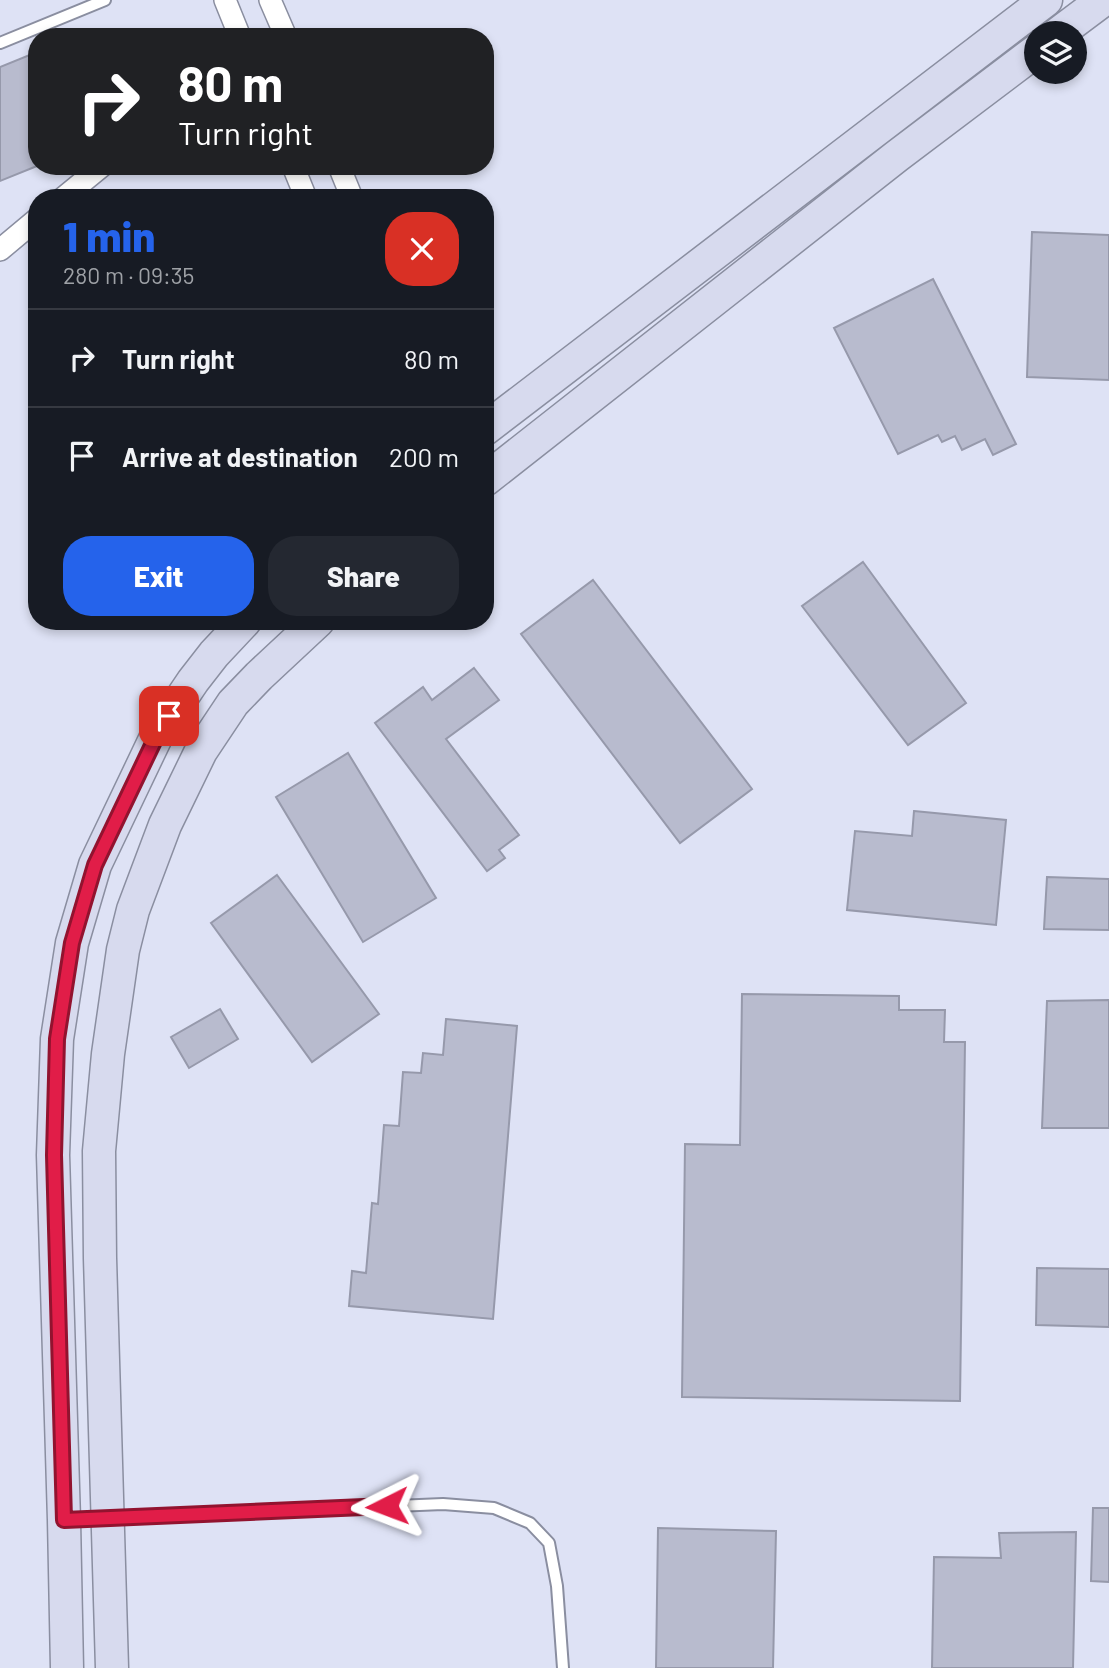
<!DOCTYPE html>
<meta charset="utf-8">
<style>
:root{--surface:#171b24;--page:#242831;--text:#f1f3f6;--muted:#9ea1a6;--line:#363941;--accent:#2563eb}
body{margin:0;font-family:Barlow,sans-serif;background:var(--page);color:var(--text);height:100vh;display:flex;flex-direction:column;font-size:26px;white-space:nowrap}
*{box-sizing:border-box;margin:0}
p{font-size:23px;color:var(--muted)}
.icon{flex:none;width:38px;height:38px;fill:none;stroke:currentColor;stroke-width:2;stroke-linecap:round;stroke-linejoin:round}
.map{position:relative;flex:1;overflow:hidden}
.details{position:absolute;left:28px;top:189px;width:466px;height:441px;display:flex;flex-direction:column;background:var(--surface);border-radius:28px;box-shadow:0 4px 10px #0003}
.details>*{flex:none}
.hud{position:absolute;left:28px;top:28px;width:466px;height:147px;border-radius:28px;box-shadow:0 4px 10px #0003;background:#202124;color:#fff;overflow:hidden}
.controls{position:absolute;left:1024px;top:21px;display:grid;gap:14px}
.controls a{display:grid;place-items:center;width:63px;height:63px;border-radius:50%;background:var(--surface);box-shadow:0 4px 10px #0003;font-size:35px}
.pin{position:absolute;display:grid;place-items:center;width:60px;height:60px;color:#fff;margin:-30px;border-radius:14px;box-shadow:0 4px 10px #0006}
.me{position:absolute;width:77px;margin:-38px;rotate:267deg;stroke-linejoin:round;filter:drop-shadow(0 0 5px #0008)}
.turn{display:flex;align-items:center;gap:24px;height:147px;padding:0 35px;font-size:32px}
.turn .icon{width:91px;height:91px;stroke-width:2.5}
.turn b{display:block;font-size:49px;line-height:60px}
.round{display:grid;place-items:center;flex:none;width:74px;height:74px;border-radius:28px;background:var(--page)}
.headline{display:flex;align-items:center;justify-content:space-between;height:119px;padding:0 35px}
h1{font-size:42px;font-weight:800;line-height:52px;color:var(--accent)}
.button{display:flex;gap:14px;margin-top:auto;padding:14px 35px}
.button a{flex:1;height:80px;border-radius:28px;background:var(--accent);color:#fff;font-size:28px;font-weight:800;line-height:80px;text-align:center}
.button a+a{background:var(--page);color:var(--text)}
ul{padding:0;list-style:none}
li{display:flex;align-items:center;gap:21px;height:98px;padding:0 35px;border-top:2px solid var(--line)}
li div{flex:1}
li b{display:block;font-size:26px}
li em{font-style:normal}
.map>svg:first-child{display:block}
.building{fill:#b8bbce;stroke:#9699ab;stroke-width:2}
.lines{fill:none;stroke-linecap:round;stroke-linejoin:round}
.lane-casing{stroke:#8a8ea0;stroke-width:14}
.street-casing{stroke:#8a8ea0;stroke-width:24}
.secondary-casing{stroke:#8a8ea0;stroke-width:35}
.lane{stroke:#fff;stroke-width:10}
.street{stroke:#fff;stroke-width:21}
.secondary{stroke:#d7daee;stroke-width:32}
.route-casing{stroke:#92132f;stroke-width:18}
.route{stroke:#e11d48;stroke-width:12}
</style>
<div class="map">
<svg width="1109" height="1668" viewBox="0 0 1109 1668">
<rect width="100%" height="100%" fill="#dee2f5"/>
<g class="building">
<path d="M37 52V166L0 181V67Z"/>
<path d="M1032 232 1109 235V380L1027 377Z"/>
<path d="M933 279 1016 444 993 455 985 439 962 450 955 436 942 442 938 435 898 454 834 328Z"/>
<path d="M863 562 966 703 908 745 802 606Z"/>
<path d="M593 580 752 789 680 843 521 634Z"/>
<path d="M474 668 499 700 446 739 519 835 499 850 505 858 487 871 375 723 423 687 432 700Z"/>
<path d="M348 753 436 898 363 942 276 797Z"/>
<path d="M914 811 1006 820 996 925 847 910 855 831 912 836Z"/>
<path d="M277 875 379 1014 312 1062 211 923Z"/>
<path d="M1047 877 1109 879V930L1044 929Z"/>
<path d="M742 994 899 996V1010H945L944 1042H965L960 1401 682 1397 685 1144 740 1145Z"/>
<path d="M1109 1000V1128H1042L1047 1001Z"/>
<path d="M220 1009 238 1039 189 1068 171 1037Z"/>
<path d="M446 1019 517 1026 493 1319 349 1306 352 1271 366 1273 372 1203 378 1204 384 1125 399 1126 403 1072 421 1073 423 1053 443 1055Z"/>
<path d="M1037 1268 1109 1269V1327L1036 1325Z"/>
<path d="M1093 1508H1109V1582L1091 1581Z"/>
<path d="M658 1528 776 1531 773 1668H656Z"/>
<path d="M1076 1532 1073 1668H932L934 1557 1001 1558 999 1533Z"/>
</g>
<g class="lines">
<g class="lane-casing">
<g id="lane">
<path d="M0 43 105 0"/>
<path d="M67 1520 443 1504 494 1508 530 1523 549 1543 557 1586 563 1668"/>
</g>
</g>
<g class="street-casing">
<g id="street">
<path d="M225 0 240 37"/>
<path d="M270 0 286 37"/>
<path d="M293 166 306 198"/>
<path d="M339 166 352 198"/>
<path d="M63 198 102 166"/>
<path d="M0 250 37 219"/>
</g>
</g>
<g class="secondary-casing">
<g id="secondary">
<path d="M1059 33 1103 0"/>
<path d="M485 429 1046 0"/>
<path d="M485 480 897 156 1036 51"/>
<path d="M67 1668 64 1520 53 1155 57 1039 72 943 95 865 158 733 193 681 214 654 245 621"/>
<path d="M112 1668 100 1258 99 1151 108 1054 123 950 133 910 165 825 201 751 233 703 259 676 318 621"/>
</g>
</g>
<use href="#lane" class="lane"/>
<use href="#street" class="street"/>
<use href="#secondary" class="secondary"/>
</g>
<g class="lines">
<g class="route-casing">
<path id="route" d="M169 716 158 733 95 865 72 943 57 1039 54 1155 64 1520 387 1506"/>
</g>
<use href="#route" class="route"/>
</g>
</svg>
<div class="controls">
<a><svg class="icon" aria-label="layers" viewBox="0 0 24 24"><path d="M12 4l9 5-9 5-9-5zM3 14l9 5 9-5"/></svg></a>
</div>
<div class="pin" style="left:169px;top:716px;background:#d93025"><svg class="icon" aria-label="arrive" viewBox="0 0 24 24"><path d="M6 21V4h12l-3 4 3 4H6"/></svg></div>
<svg class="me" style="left:387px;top:1506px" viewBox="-20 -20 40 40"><path d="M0-17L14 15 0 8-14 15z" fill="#e11d48" stroke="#fff" stroke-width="4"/></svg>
<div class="hud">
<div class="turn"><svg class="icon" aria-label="right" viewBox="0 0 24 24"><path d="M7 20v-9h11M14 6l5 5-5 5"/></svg><div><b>80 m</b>Turn right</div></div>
</div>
<section class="details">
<div class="headline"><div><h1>1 min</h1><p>280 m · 09:35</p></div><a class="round" style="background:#d93025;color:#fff"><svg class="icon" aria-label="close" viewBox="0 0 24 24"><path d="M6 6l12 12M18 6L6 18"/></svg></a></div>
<ul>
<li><svg class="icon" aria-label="right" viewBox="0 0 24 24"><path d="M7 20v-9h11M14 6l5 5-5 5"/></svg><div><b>Turn right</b></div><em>80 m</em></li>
<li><svg class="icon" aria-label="arrive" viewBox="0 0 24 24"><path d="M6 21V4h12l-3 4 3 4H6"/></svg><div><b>Arrive at destination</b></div><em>200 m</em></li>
</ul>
<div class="button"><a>Exit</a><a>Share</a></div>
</section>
</div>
